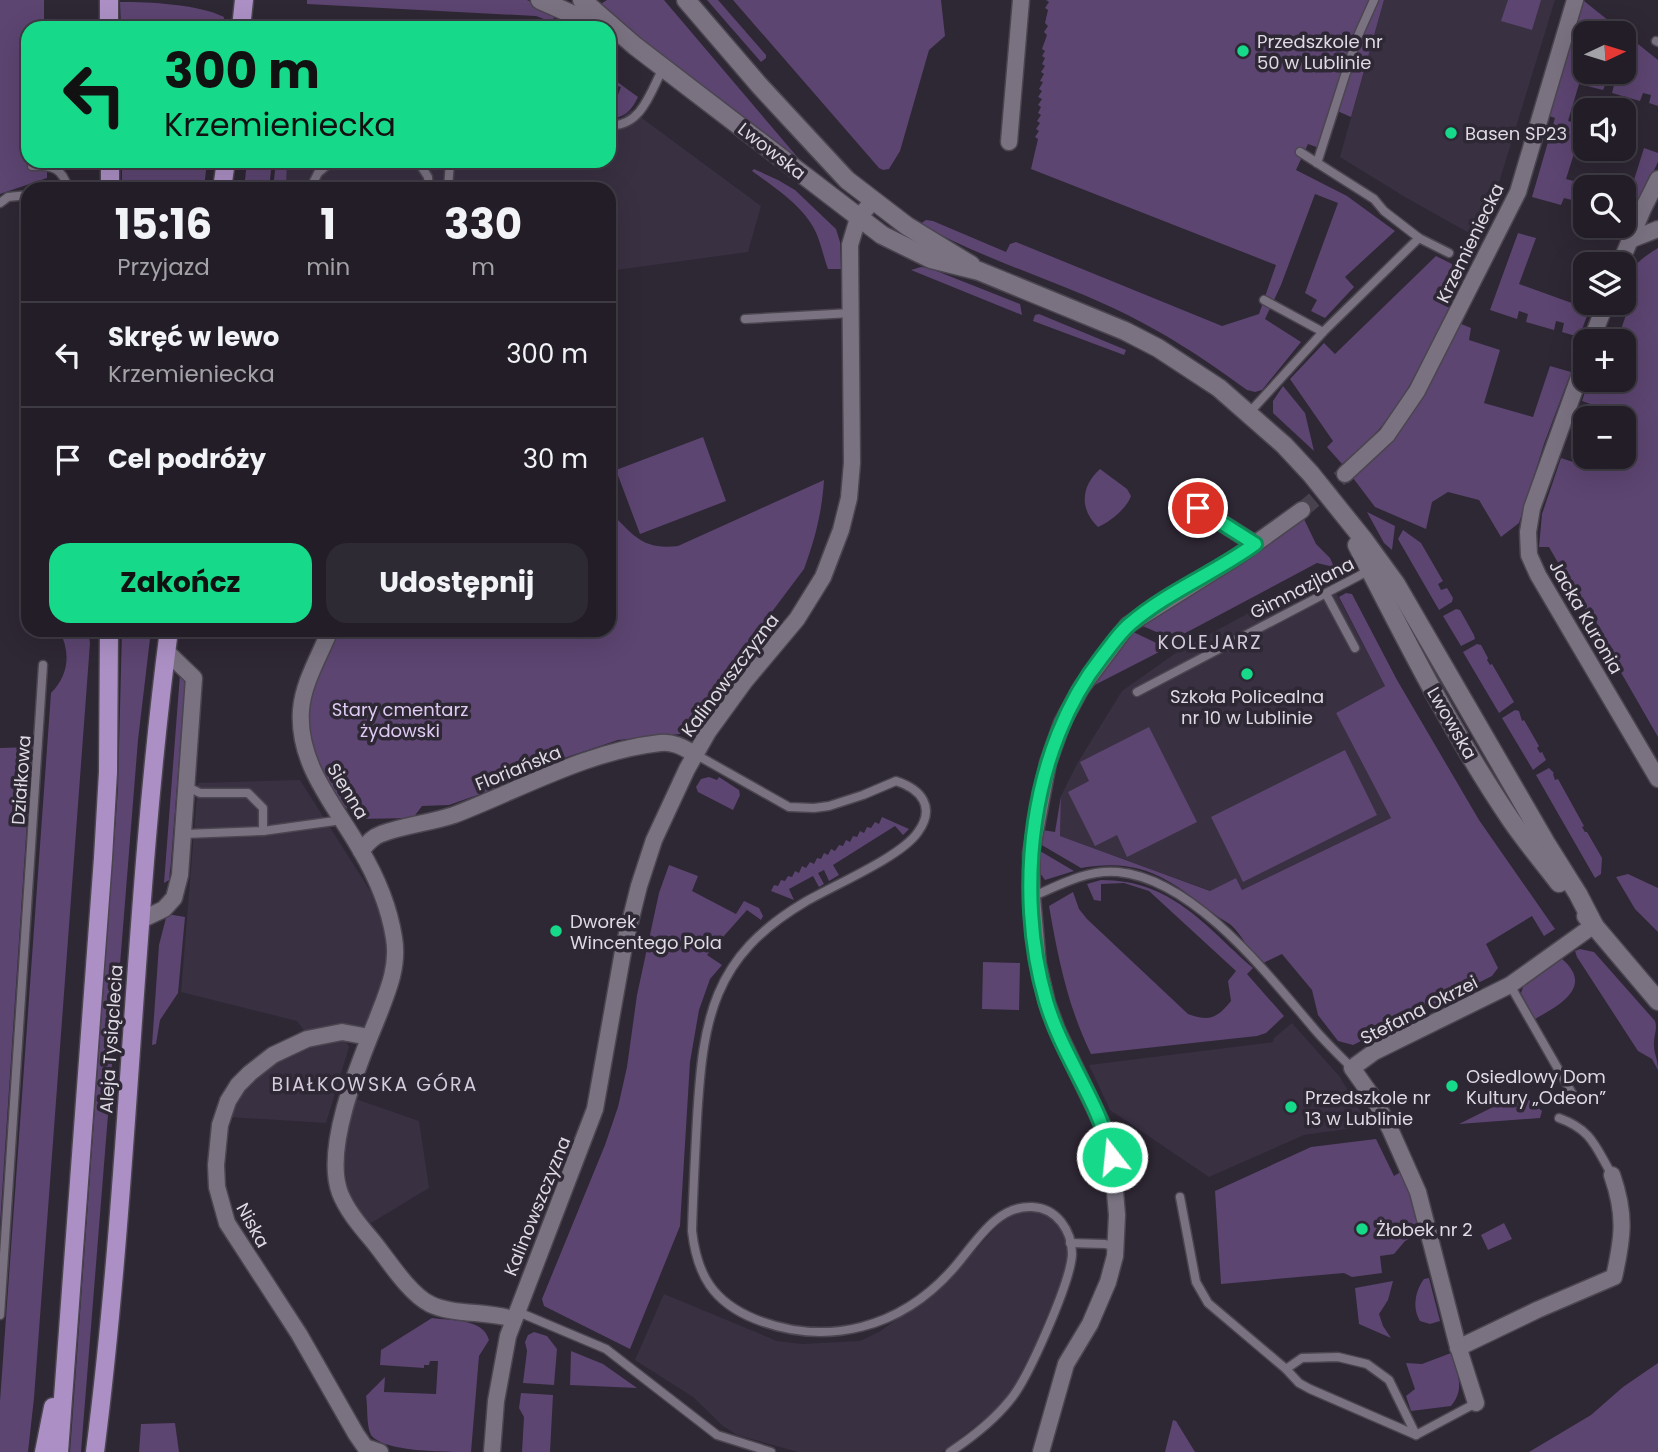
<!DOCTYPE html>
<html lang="pl">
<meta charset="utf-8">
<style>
:root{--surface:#221d27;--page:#2e2a33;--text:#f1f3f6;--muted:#a2a2a7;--line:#3f3b44;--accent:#16d989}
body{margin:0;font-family:Poppins,sans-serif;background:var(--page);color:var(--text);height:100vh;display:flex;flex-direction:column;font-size:26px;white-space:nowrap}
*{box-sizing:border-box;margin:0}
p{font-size:23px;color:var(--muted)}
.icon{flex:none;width:38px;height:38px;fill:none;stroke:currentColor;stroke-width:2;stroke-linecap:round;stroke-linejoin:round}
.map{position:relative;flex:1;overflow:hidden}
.drawer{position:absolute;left:21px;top:182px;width:595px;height:455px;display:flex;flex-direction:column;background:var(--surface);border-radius:21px;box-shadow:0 7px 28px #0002,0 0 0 2px var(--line)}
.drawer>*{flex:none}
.guide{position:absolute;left:21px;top:21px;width:595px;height:147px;border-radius:21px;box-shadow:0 7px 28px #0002,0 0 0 2px var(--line);background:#16d989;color:#111;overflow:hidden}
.needle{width:46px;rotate:86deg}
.tools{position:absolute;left:1573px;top:21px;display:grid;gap:14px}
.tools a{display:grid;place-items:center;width:63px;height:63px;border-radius:14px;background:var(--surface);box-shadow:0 7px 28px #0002,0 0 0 2px var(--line);font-size:35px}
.pin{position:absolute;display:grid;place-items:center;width:60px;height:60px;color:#fff;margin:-30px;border:4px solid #fff;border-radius:50%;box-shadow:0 2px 7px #0007}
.me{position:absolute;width:77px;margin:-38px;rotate:344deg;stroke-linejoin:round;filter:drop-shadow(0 0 5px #0008)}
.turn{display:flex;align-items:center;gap:24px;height:147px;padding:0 28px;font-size:32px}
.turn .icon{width:91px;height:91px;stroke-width:2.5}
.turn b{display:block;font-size:49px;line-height:60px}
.eta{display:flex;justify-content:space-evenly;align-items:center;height:119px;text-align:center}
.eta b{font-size:42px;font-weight:700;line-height:49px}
.button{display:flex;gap:14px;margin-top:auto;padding:14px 28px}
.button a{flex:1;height:80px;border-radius:21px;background:var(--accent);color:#111;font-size:28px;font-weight:700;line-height:80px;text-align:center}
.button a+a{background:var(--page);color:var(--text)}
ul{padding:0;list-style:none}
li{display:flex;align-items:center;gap:21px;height:105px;padding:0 28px;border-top:2px solid var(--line)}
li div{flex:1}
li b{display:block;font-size:26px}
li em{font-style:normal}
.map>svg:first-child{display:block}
.built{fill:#393042}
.green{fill:#5c4571;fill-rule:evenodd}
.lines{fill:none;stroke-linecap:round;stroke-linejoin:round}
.street-tunnel{stroke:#48424e;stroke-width:16;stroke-dasharray:16 8;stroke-linecap:butt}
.lane-casing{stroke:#4a454f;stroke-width:11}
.street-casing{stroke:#4a454f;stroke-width:19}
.secondary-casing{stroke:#4a454f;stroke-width:21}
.primary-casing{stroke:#4a454f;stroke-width:21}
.lane{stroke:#7a7281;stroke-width:8}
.street{stroke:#7a7281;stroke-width:16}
.secondary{stroke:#7a7281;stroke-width:18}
.primary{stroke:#ac90c5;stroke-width:18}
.route-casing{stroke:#0e8d59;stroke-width:18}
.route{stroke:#16d989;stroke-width:12}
.poi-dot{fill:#16d989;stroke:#2e2734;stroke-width:2.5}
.labels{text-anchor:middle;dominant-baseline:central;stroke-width:7;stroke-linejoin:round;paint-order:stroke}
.poi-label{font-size:18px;fill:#dedae3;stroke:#2e2734;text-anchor:start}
.street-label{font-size:18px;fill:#dedae3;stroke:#2e2734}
.park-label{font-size:18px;fill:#dfcaf3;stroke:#2e2734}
.neighbourhood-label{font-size:19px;letter-spacing:2px;fill:#d3cbdc;stroke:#2e2734}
</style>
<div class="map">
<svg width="1658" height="1452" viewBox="0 0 1658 1452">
<rect width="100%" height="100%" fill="#2e2734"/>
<g class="built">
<path d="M1384 0H1555L1490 212 1469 233 1405 197 1340 157Z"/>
<path d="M631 110 761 206 748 252 609 271V189H286L287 161H609V118H621Z"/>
<path d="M1325 572 1385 686 1336 713 1391 818 1242 890 1236 878 1211 891 1060 836 1061 796 1078 762 1122 691 1180 650Z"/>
<path d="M300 780 376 900 385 925 388 944 386 972 368 1030 306 1033 297 1021 181 992 198 783Z"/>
<path d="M1292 1023 1340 1077 1369 1126 1304 1135 1209 1177 1110 1110 1089 1065 1273 1042 1274 1038Z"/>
<path d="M344 1038 349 1047 326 1123 228 1117 247 1083 277 1057 309 1044Z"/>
<path d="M353 1098 419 1121 429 1188 371 1223 356 1206 348 1189 343 1153Z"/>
<path d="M1022 1211H1034L1048 1215 1058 1222 1065 1237 1068 1255 1063 1278 1034 1346 1009 1396 994 1411 942 1452H798L737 1435 723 1426 693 1397 635 1360 664 1294 777 1341 802 1344 860 1341 879 1332 930 1296 953 1275 1006 1216Z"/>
</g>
<g class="green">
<path d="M0 0H44V28H28V161H47V178L0 194Z"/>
<path d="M307 0H527L560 15 549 21 536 16 307 4Z"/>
<path d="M607 0H664L805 166 619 24 599 5Z"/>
<path d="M707 0H718L766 55V58L761 62Z"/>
<path d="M733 0H941L945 36 929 50 900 151 889 169 883 170 879 168Z"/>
<path d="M1046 0H1384L1351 117 1335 110 1322 149 1308 144 1296 170 1347 196 1395 231 1345 277 1354 287 1325 318 1311 311 1317 300 1305 293 1338 203 1315 194 1281 285 1265 319 1301 342 1262 390 1255 392 1247 390C1202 357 1162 331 1111 307 1048 278 981 258 920 224L926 220 933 221 1006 252 1010 244 1016 242 1222 326 1259 314 1276 265 1031 169 1038 139 1035 137 1039 131 1036 129 1040 123 1037 121 1041 115 1038 113 1041 107 1038 105 1042 99 1038 97 1042 91 1039 89 1043 82 1040 81 1044 74 1041 72 1045 66 1042 64 1045 58 1042 56 1045 51 1042 49 1047 35 1044 32 1048 26 1045 23 1048 10 1045 8 1049 2Z"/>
<path d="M1508 0H1541L1532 30 1501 21Z"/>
<path d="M1584 1 1658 60V106L1649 103 1651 95 1643 93 1640 101 1612 93 1614 85 1606 83 1603 90 1579 84 1568 121 1583 125 1566 179 1596 187H1586L1585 213 1571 208 1572 200 1564 198 1561 205 1532 197 1555 118 1549 116ZM1624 33V72H1586V33Z"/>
<path d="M120 2C150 2 197 4 224 17L223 28H121Z"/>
<path d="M293 19 467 28H292Z"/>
<path d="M609 76 638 97C631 111 625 118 609 118L621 87 609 83Z"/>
<path d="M1644 148 1658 153V162L1628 224 1624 223V195L1629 196Z"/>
<path d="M122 161H207L204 189H122Z"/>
<path d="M247 161H272L269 189H244Z"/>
<path d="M276 161H287L286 189H273Z"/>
<path d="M754 169 778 180 795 190 836 229 840 242 841 269H828C822 253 820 236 810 222 796 201 772 186 752 171Z"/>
<path d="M1518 233 1536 238 1519 284 1580 306 1585 292 1586 303H1592L1579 337 1562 332 1564 323 1556 321 1554 330 1526 322 1528 314 1519 311 1517 319 1490 310Z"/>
<path d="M1658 248V737L1549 547H1539L1542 514 1561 458 1573 462 1585 426 1586 457H1624V418H1588L1593 405 1582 401 1589 380H1624V341H1617L1636 286 1626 282C1632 265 1643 257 1658 248Z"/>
<path d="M1436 256 1466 271C1442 320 1416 385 1381 427 1370 440 1356 452 1342 464L1327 447 1333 441 1290 379 1324 343 1335 354Z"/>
<path d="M921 267 929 268 1020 304 1022 315 911 270Z"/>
<path d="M1039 314 1126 350 1124 355 1033 321 1035 315Z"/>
<path d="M1459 323 1471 328 1469 340 1500 350 1484 403 1533 417 1550 366 1571 372 1544 444 1519 523 1501 537 1479 500 1448 492 1432 502 1426 529 1375 507 1350 474 1401 429Z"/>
<path d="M1283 386 1305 413 1314 451 1273 413V401Z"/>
<path d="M703 437 726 501 640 534 616 470Z"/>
<path d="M1100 469 1127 489 1131 496C1127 508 1110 522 1098 527 1079 509 1081 486 1100 469Z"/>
<path d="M824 480C822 512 815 539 804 569L680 734 618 740 540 766 486 792 449 805 422 806 413 818 357 819C343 805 327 790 318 773 294 724 316 675 335 630H609V511C634 535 641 550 678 546Z"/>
<path d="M1367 512 1395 526 1392 550 1384 543Z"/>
<path d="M1304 519 1316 544 1330 558 1334 567 1317 563 1178 637H1168L1138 624 1294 522Z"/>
<path d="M1403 530 1421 543 1443 581 1438 584 1441 590 1447 588 1453 598 1452 602 1439 610 1398 539Z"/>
<path d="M1346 593 1352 594 1397 680 1479 820 1555 929 1544 936 1532 916 1486 944 1498 968 1492 976 1353 1045 1338 1041 1318 1015 1312 990 1282 954 1259 965C1250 952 1242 935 1231 925 1227 922 1221 919 1217 916 1170 880 1144 857 1081 868L1040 844 1042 830 1055 832 1061 796 1060 836 1210 891 1236 878 1242 890 1391 818 1336 713 1385 686 1339 597Z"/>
<path d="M1456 609 1460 610 1474 635 1475 639 1461 646 1443 616Z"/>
<path d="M59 630H88L90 643 34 1398 28 1452H0V1401L51 693C69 675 71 652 59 630Z"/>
<path d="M122 630H151L138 740 81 1452H70L118 788Z"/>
<path d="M1129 630 1165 647 1163 650 1083 691Z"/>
<path d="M1477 644 1481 645 1488 658 1487 660 1490 665 1492 664 1514 702 1499 713 1463 652Z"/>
<path d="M180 674H183L185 683 171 862 169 880 164 883Z"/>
<path d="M1515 710 1519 711 1522 721 1524 720 1539 746 1537 748 1540 753 1542 752 1546 760 1533 770 1502 718Z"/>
<path d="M1149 727 1197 822 1127 857 1117 835 1095 846 1068 792 1089 781 1080 762Z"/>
<path d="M32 747 0 1224V748Z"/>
<path d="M1345 750 1377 815 1243 882 1211 817Z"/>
<path d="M1549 768 1554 773 1553 774 1555 780 1558 779 1584 826 1582 827 1585 832H1587L1602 858 1601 874 1595 878 1536 775Z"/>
<path d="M709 777 717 780 719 777 739 790 740 795 733 810 698 792 696 787 701 779Z"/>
<path d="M882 817 909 829 903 835 895 826 833 865 839 875 829 881 824 870 818 873 824 884 819 887 813 876 789 889 794 900 771 891 774 885 778 886 781 880 785 881 788 876 792 877 795 871 799 873 802 866 806 868 810 862 814 864 817 858 821 859 824 853 828 855 831 849 835 851 839 845 843 846 846 840 850 842 853 836 857 837 860 831 864 833 867 827 871 828 875 822 879 824Z"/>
<path d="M1040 851 1074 871 1045 880 1040 873Z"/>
<path d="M669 865 698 876 692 891 736 914 744 901 759 908 763 916 761 920 747 910 707 955 722 965 710 979 699 1010 690 1062 680 1226 630 1349 544 1306 542 1299 605 1145 618 1107 627 1067 637 995 659 893Z"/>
<path d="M1628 874 1658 888V932L1635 909 1616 877Z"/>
<path d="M1101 880C1172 880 1204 925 1253 968L1247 974 1284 1016 1266 1033 1257 1036 1091 1054C1068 1007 1058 958 1049 906L1073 892 1079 909 1087 919 1188 1014C1210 1022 1217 1018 1231 1001L1228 981 1236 971 1149 891 1124 883 1101 884V901L1094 900 1087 884Z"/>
<path d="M167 914 185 917 178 993 160 1020 156 1044 152 1045 159 945Z"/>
<path d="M1580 949 1594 952 1655 1021C1658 1030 1653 1036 1654 1046 1654 1054 1658 1059 1658 1070L1652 1059 1638 1051 1577 957 1575 951Z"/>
<path d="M1562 959C1595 987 1558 1006 1535 1019L1521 993 1523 987Z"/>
<path d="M983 962 1020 963 1019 1010 982 1009Z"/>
<path d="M1521 1093 1542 1111 1540 1118 1459 1124Z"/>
<path d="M1376 1139 1394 1176 1402 1171 1412 1197 1419 1234 1405 1241 1394 1254 1380 1256 1382 1273 1352 1277 1344 1273 1221 1284 1215 1191 1311 1147Z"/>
<path d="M1504 1223 1512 1239 1488 1250 1481 1235Z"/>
<path d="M1429 1278 1440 1321 1430 1324 1420 1321C1412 1308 1415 1291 1424 1279Z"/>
<path d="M1393 1281 1388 1300 1379 1314 1383 1326 1391 1338 1359 1324 1355 1288Z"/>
<path d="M432 1318C452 1321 483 1318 489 1340L479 1356 471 1452C446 1452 383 1452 371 1435 366 1425 368 1407 366 1396L385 1377 384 1392 436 1394 438 1361H430L429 1365H424V1368L380 1365 381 1350Z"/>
<path d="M534 1332 547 1336 557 1349 554 1385 523 1383 527 1351 525 1342 528 1335Z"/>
<path d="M571 1351 603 1364 637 1388 570 1385Z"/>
<path d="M1451 1353C1457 1374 1466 1388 1451 1406L1411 1411 1406 1396 1415 1389 1406 1363 1422 1364Z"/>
<path d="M1658 1363V1452H1529L1591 1415 1623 1387Z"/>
<path d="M521 1393 553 1395 550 1452H522L524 1417 519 1408Z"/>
<path d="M1173 1420 1176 1421 1195 1452H1165Z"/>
<path d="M175 1423 179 1452H139L141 1424Z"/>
</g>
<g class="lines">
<path class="street-tunnel" d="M1302 510 1345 474"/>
<g class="lane-casing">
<g id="lane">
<path d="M1656 41 1658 42"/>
<path d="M609 125C641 128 651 91 663 68"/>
<path d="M1300 152 1374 199 1384 211 1419 238 1449 253"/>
<path d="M418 161 428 177 429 189"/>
<path d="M1317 163 1357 38 1374 0"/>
<path d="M32 166C52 165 63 168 68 189"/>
<path d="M310 189 318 173 332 161"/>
<path d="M448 189 450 161"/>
<path d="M0 203 8 197 28 195"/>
<path d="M1264 300 1323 332"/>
<path d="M745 319 851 313"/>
<path d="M1249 413 1323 332 1419 238"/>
<path d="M1326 594 1355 648"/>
<path d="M1137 692 1370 570"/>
<path d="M695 754 789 807 814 808 829 806 863 795 896 781C921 789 936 807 918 832 901 857 834 885 805 902 712 957 703 1019 697 1119 695 1156 693 1193 692 1231 697 1275 713 1302 755 1319 828 1348 901 1327 952 1270 974 1246 995 1205 1032 1207 1057 1208 1072 1231 1072 1254 1071 1281 1028 1379 1010 1400 994 1420 971 1438 950 1452"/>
<path d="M188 787 200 793H248L263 808V831"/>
<path d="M185 834 263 831 342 820"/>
<path d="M1032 897C1059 885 1088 869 1118 872 1193 879 1265 971 1311 1025 1323 1040 1338 1054 1352 1068"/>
<path d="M1510 985 1573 1095"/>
<path d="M1559 1118C1592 1130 1595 1146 1612 1175"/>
<path d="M1180 1197 1196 1282 1208 1303 1286 1369 1302 1358 1338 1357 1367 1364 1389 1380 1416 1435 1476 1403"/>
<path d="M1070 1243 1105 1244 1115 1247"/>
<path d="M516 1311 606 1349 717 1435 771 1452"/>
<path d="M0 1315 43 665"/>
<path d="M1286 1369 1299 1383 1310 1389 1416 1435"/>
</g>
</g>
<g class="street-casing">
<g id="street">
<path d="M1009 142 1021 0"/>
<path d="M1630 240 1658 229"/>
<path d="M1620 264 1643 209 1658 179"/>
<path d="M1591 341 1606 303"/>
<path d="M1586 358 1532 508 1528 532 1529 555 1538 575 1658 779"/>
<path d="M1345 474 1387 435 1417 391 1518 192 1575 0"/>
<path d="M1198 508 1255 544"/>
<path d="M330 630C320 655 303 683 301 710 297 764 335 805 360 849 376 876 389 906 394 938 399 967 387 993 377 1019 359 1063 323 1148 340 1193 348 1213 363 1229 376 1245 390 1263 410 1294 430 1304 452 1315 488 1311 513 1319"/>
<path d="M361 851C367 844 372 837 381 834 405 825 430 823 454 815 521 789 588 751 660 743 673 741 684 748 695 754"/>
<path d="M141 920 164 909 174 898 180 875 194 678 166 651"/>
<path d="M369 1037 342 1032 307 1039 273 1055 250 1073 238 1085 228 1101 220 1125 216 1165 217 1187 227 1223 299 1334 356 1434 365 1447 380 1452"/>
<path d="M1458 1348 1537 1310 1614 1277C1623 1237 1626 1215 1612 1175"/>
<path d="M1476 1403 1457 1343 1418 1192 1390 1129 1374 1099 1352 1068 1374 1052 1510 985 1594 925"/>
<path d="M492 1452 496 1401 508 1336 595 1109 624 946 639 886 654 840 687 769 708 732 745 681 797 619 823 577 841 530 849 498 852 463 850 245 858 218 873 201"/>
<path d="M1041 1452 1066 1364 1090 1324 1108 1282 1115 1256 1117 1215 1112 1157 1106 1132 1057 1030 1047 1003 1038 965 1032 897 1031 853 1048 763 1062 723 1081 688 1128 625 1238 556 1302 510"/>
</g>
</g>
<g class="secondary-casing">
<g id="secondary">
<path d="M540 0 574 15 604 24"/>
<path d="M582 0 635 46 882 235 931 259 979 271 1125 331 1158 348 1219 388 1284 445 1311 474 1364 540 1396 584 1546 843 1578 894 1594 925"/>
<path d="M686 0 759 85 847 180 907 226 971 265"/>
<path d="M1357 545C1405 638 1452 733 1511 820 1526 842 1543 862 1559 883"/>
<path d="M1586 916 1658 1001"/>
</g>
</g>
<g class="primary-casing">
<g id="primary">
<path d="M109 0V28"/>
<path d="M241 28 244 0"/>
<path d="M110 161V189"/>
<path d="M222 189 226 161"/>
<path d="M44 1452 53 1407"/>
<path d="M59 1452 103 858 108 772 109 630"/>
<path d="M95 1452C130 1179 133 903 169 630"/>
</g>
</g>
<use href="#lane" class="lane"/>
<use href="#street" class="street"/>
<use href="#secondary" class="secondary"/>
<use href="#primary" class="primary"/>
</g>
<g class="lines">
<g class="route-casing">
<path id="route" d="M1112 1157C1099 1101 1062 1056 1046 1001 1014 891 1030 748 1102 657 1111 646 1119 633 1130 624 1167 592 1215 573 1255 544L1198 508"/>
</g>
<use href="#route" class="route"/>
</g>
<g class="poi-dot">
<circle cx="1243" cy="51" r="7"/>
<circle cx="1451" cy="133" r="7"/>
<circle cx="1247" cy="674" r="7"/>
<circle cx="556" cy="931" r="7"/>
<circle cx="1452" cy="1086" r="7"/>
<circle cx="1291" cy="1107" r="7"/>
<circle cx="1362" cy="1229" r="7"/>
</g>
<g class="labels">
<g class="poi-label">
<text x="1257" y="41">Przedszkole nr<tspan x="1257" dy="21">50 w Lublinie</tspan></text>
<text x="1465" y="133">Basen SP23</text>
<text x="1247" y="696" text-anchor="middle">Szkoła Policealna<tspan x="1247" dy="21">nr 10 w Lublinie</tspan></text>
<text x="570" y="921">Dworek<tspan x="570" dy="21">Wincentego Pola</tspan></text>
<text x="1466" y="1076">Osiedlowy Dom<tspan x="1466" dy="21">Kultury „Odeon”</tspan></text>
<text x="1305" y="1097">Przedszkole nr<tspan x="1305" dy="21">13 w Lublinie</tspan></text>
<text x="1376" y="1229">Żłobek nr 2</text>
</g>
<g class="street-label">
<text transform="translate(772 151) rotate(38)">Lwowska</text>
<text transform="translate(1470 243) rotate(-64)">Krzemieniecka</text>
<text transform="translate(1302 588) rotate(-27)">Gimnazjlana</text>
<text transform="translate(1586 617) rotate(60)">Jacka Kuronia</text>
<text transform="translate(730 675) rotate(-53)">Kalinowszczyzna</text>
<text transform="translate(1452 723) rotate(60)">Lwowska</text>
<text transform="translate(518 768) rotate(-22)">Floriańska</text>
<text transform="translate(21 780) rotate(-86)">Działkowa</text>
<text transform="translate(348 791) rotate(59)">Sienna</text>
<text transform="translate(1419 1010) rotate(-27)">Stefana Okrzei</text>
<text transform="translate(111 1039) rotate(-86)">Aleja Tysiąclecia</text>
<text transform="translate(537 1206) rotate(-68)">Kalinowszczyzna</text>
<text transform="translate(253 1225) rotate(61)">Niska</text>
</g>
<g class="park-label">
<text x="400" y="709">Stary cmentarz<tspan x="400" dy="21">żydowski</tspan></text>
</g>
<g class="neighbourhood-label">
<text x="1210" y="642">KOLEJARZ</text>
<text x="375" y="1084">BIAŁKOWSKA GÓRA</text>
</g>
</g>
</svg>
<div class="tools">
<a><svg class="needle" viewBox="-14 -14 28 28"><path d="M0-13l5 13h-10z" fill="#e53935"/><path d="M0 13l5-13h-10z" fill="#a2a2a7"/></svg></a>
<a><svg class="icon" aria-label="sound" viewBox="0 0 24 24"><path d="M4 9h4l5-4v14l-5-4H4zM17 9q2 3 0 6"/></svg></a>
<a><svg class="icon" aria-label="search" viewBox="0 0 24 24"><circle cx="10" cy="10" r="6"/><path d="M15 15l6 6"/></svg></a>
<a><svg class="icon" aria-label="layers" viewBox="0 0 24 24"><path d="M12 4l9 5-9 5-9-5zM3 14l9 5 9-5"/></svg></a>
<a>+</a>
<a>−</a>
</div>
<div class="pin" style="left:1198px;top:508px;background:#d93025"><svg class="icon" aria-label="arrive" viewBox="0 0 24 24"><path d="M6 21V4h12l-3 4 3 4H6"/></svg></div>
<svg class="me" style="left:1112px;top:1157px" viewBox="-20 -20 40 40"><circle r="17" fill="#16d989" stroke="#fff" stroke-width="3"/><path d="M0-11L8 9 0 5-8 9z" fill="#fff"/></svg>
<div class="guide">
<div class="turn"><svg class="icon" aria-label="left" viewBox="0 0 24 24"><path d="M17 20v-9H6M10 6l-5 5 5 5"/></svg><div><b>300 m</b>Krzemieniecka</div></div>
</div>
<section class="drawer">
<div class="eta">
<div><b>15:16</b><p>Przyjazd</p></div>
<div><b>1</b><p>min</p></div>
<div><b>330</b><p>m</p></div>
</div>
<ul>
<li><svg class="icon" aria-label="left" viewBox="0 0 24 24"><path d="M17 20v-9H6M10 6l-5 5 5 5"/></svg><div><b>Skręć w lewo</b><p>Krzemieniecka</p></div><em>300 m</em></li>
<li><svg class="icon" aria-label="arrive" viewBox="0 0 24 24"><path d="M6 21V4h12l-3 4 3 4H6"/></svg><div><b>Cel podróży</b></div><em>30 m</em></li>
</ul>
<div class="button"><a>Zakończ</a><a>Udostępnij</a></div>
</section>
</div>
